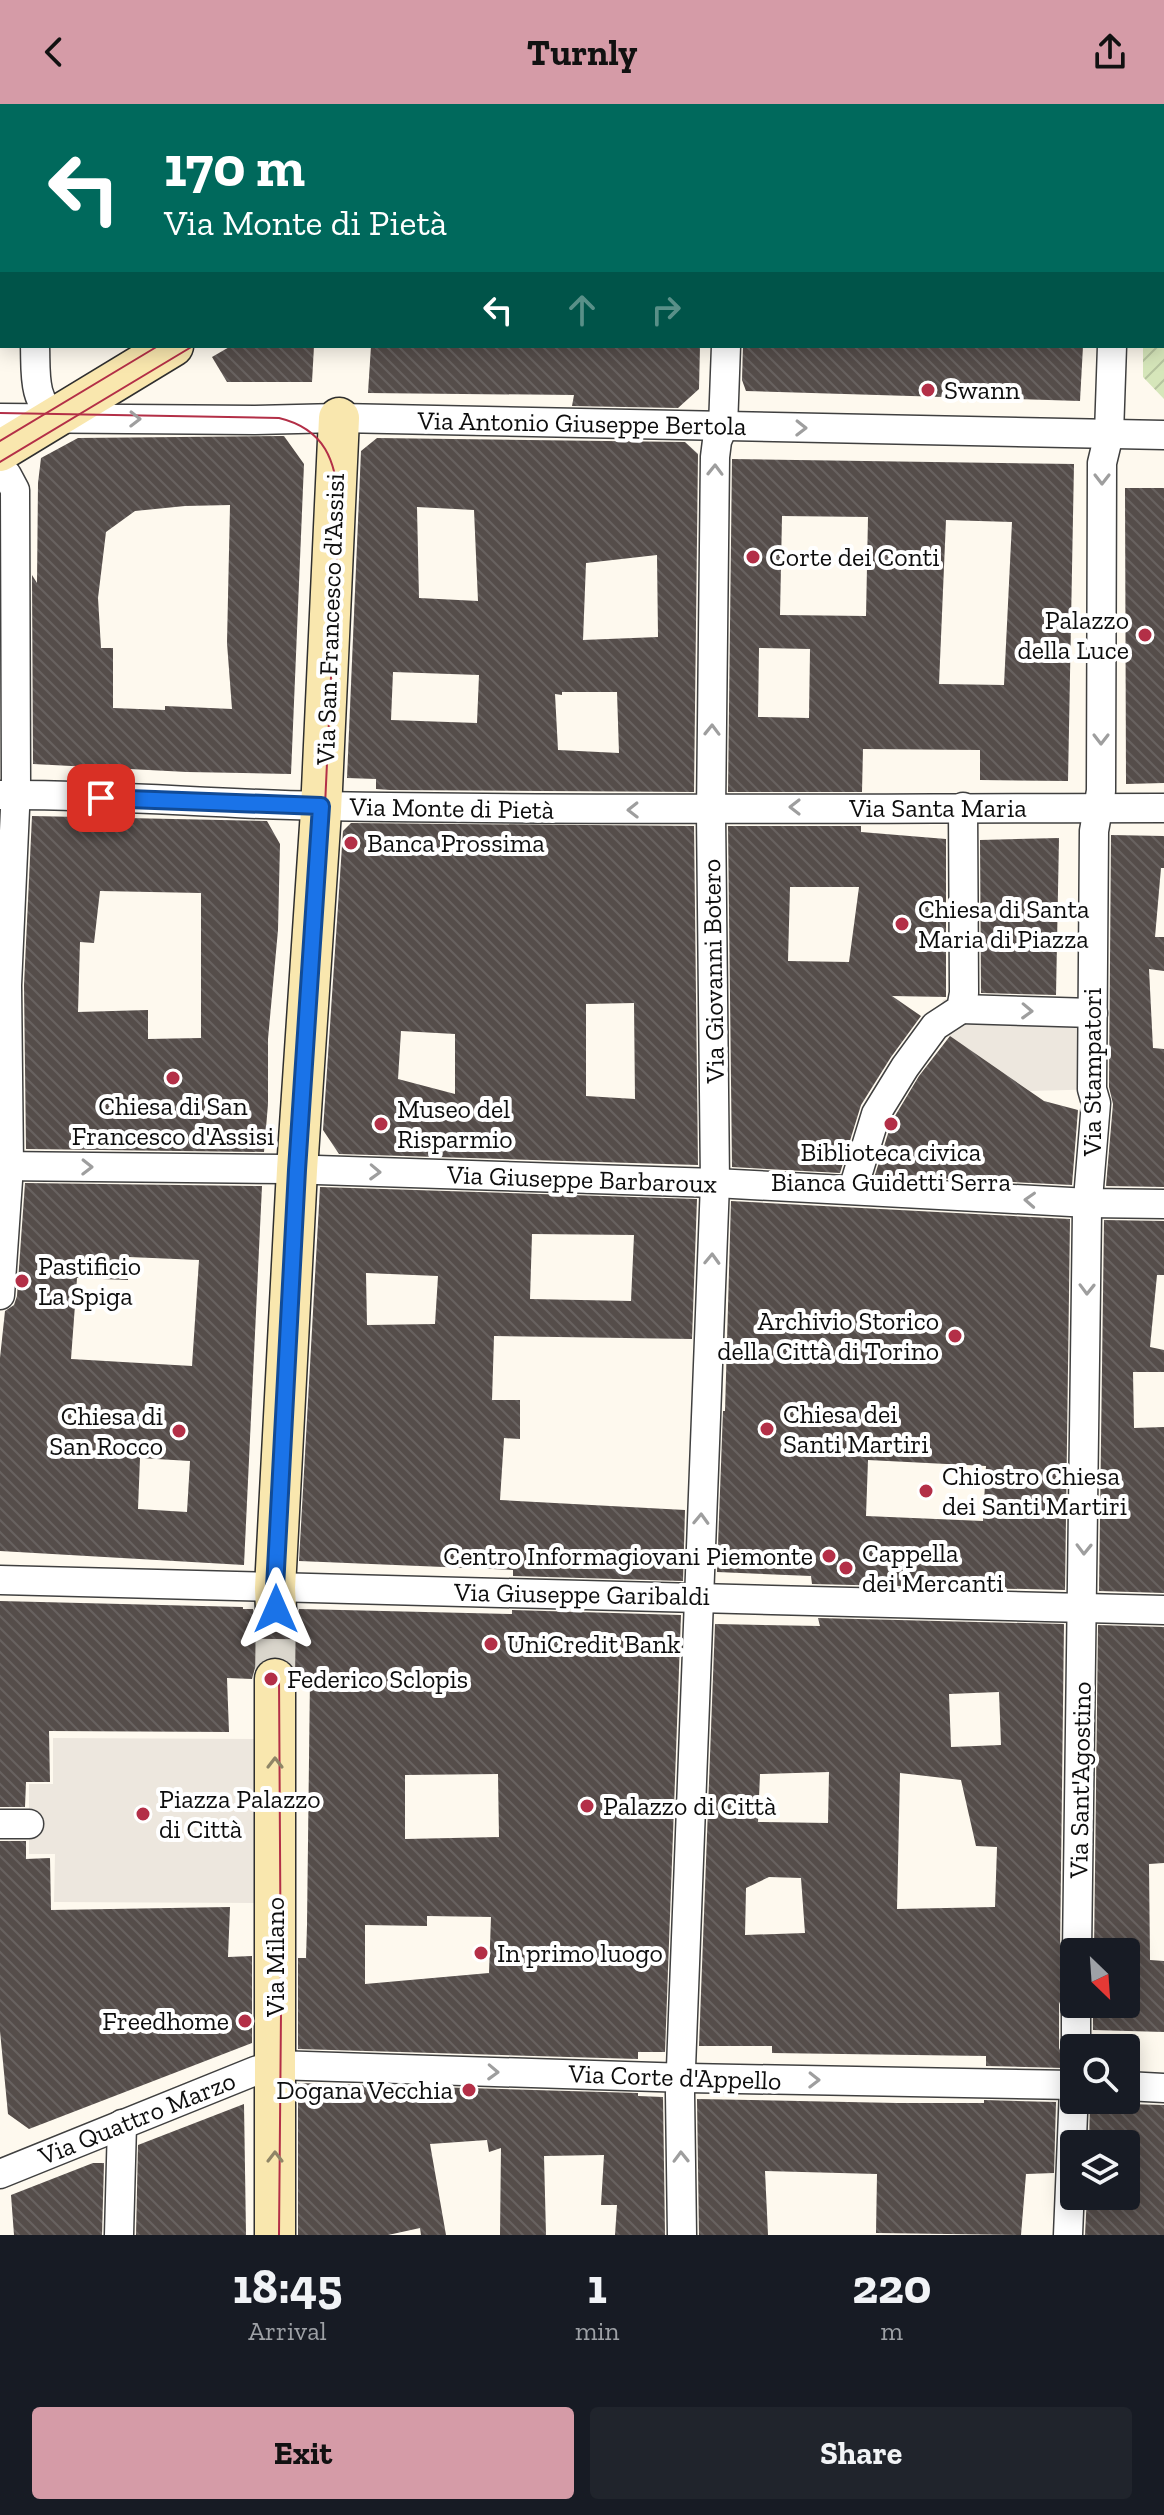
<!DOCTYPE html>
<meta charset="utf-8">
<style>
:root{--surface:#171b24;--page:#20242c;--text:#f1f3f6;--muted:#9ea1a6;--accent:#d59ba7}
body{margin:0;font-family:"Zilla Slab",serif;background:var(--page);color:var(--text);height:100vh;display:flex;flex-direction:column;font-size:30px;white-space:nowrap}
*{box-sizing:border-box;margin:0}
p{font-size:26px;color:var(--muted)}
.icon{flex:none;width:44px;height:44px;fill:none;stroke:currentColor;stroke-width:2;stroke-linecap:round;stroke-linejoin:round}
.map{position:relative;height:2131px;overflow:hidden}
.panel{display:flex;flex-direction:column;background:var(--surface);flex:1}
.panel>*{flex:none}
.banner{position:absolute;left:0px;top:0px;width:1164px;height:244px;box-shadow:0 4px 20px #0003;background:#00695c;color:#fff;overflow:hidden}
.needle{width:52px;rotate:155deg}
.fabs{position:absolute;left:1060px;top:1834px;display:grid;gap:16px}
.fabs a{display:grid;place-items:center;width:80px;height:80px;border-radius:8px;background:var(--surface);box-shadow:0 4px 20px #0003;font-size:40px}
.pin{position:absolute;display:grid;place-items:center;width:68px;height:68px;color:#fff;margin:-34px;border-radius:16px;box-shadow:0 4px 12px #0006}
.me{position:absolute;width:88px;margin:-44px;rotate:0deg;stroke-linejoin:round;filter:drop-shadow(0 0 6px #0008)}
.turn{display:flex;align-items:center;gap:28px;height:168px;padding:0 32px;font-size:36px}
.turn .icon{width:104px;height:104px;stroke-width:2.5}
.turn b{display:block;font-size:56px;line-height:68px}
.lanes{display:flex;align-items:center;height:76px;padding:0 32px;background:#0003;justify-content:center;gap:40px;direction:ltr}
.lanes .off{opacity:.35}
.eta{display:flex;justify-content:space-evenly;align-items:center;height:136px;text-align:center}
.eta b{font-size:48px;font-weight:800;line-height:56px}
.action{display:flex;gap:16px;margin-top:auto;padding:16px 32px}
.action a{flex:1;height:92px;border-radius:8px;background:var(--accent);color:#111;font-size:32px;font-weight:800;line-height:92px;text-align:center}
.action a+a{background:var(--page);color:var(--text)}
header{display:flex;justify-content:space-between;align-items:center;height:104px;padding:0 32px;background:var(--accent);color:#111;font-size:36px;font-weight:800}
.map>svg:first-child{display:block}
.garden{fill:url(#garden-furrows)}
.plaza{fill:#ede7de}
.building{fill:url(#building-back-hatch);fill-rule:evenodd}
.lines{fill:none;stroke-linecap:round;stroke-linejoin:round}
.secondary-tunnel{stroke:#dad6cc;stroke-width:40;stroke-dasharray:40 20;stroke-linecap:butt}
.street-casing{stroke:#404040;stroke-width:31}
.secondary-casing{stroke:#2f2f2f;stroke-width:43}
.street{stroke:#fff;stroke-width:28}
.secondary{stroke:#f9e7ae;stroke-width:40}
.tram{stroke:#b32f47;stroke-width:2}
.oneway{stroke:#9e9e9e}
.oneway2{stroke:#8f8566}
.route-casing{stroke:#114b97;stroke-width:20}
.route{stroke:#1a73e8;stroke-width:14}
.poi-dot{fill:#b32f47;stroke:#fff;stroke-width:3}
.labels{text-anchor:middle;dominant-baseline:central;stroke-width:8;stroke-linejoin:round;paint-order:stroke}
.poi-label{font-size:26px;fill:#0d0d0d;stroke:#fff;text-anchor:start}
.street-label{font-size:26px;fill:#0d0d0d;stroke:#fff}
</style>
<header><svg class="icon" aria-label="back" viewBox="0 0 24 24"><path d="M15 5l-7 7 7 7"/></svg>Turnly<svg class="icon" aria-label="share" viewBox="0 0 24 24"><path d="M12 15V3M7 8l5-5 5 5M5 13v7h14v-7"/></svg></header>
<div class="map">
<svg width="1164" height="2131" viewBox="0 0 1164 2131">
<defs>
<pattern id="garden-furrows" width="10" height="10" patternUnits="userSpaceOnUse" patternTransform="scale(2)"><rect width="10" height="10" fill="#d6e6ba"/><path d="M-1 1l2-2M0 10L10 0M9 11l2-2" fill="none" stroke="#b6c49f"/></pattern>
<pattern id="building-back-hatch" width="6" height="6" patternUnits="userSpaceOnUse" patternTransform="scale(2)"><rect width="6" height="6" fill="#554d4a"/><path d="M-1 5l2 2M0 0l6 6M5-1l2 2" fill="none" stroke="#686260"/></pattern>
</defs>
<rect width="100%" height="100%" fill="#fef9ee"/>
<path class="garden" d="M1150 0H1164V295L1143 273V242H1162V2H1150Z"/>
<g class="plaza">
<path d="M964 889 969 894 1105 900V985L1030 987 935 922 943 896Z"/>
<path d="M53 1634 257 1635 256 1799 54 1798 55 1750H29V1680H53Z"/>
</g>
<g class="building">
<path d="M231 242H314L312 278H227L212 253Z"/>
<path d="M371 242H700L699 285 678 304 572 302 574 291 368 289Z"/>
<path d="M743 242H1083L1080 297 746 287 742 276Z"/>
<path d="M284 332 304 360 291 670 187 668 33 660 32 471 37 479 38 379 41 354 78 334ZM230 401 227 539 232 605 165 602V606L113 604V544H101L98 494 106 428 135 407 185 402Z"/>
<path d="M377 334 685 338 698 350 694 688 390 686 376 685V675L347 674 361 347ZM417 403 474 406 478 497 419 494ZM657 451 658 533 583 536 586 459ZM393 568 479 571 477 619 391 616ZM562 588H617L619 649 558 646 555 590 562 591Z"/>
<path d="M732 355 1074 360 1068 677 980 676V646L863 645 862 688H728ZM782 412 868 413 866 512 780 511ZM946 416 1012 418 1004 581 939 580ZM759 544 810 545 809 614 758 613Z"/>
<path d="M1125 384H1164V679L1126 680Z"/>
<path d="M32 712 267 717 280 740 278 826 268 935V1000L264 1048 26 1045 24 881ZM100 787 201 789V934L148 935V906L78 908 80 838 94 839Z"/>
<path d="M351 719 694 722 698 1061 339 1050 323 1026 343 727ZM634 899 635 995 586 992V900ZM401 927 455 930V990L398 975Z"/>
<path d="M728 722H861V728L946 735V893L892 892 921 912 891 953 861 1001 840 1069 732 1063ZM790 783H859L849 858 788 857Z"/>
<path d="M1111 731 1164 732V764H1161L1155 833H1164V867L1149 865 1153 944 1164 945V1083L1106 1082 1113 1000 1109 983Z"/>
<path d="M1059 734 1056 891 981 889 980 736Z"/>
<path d="M950 932 1044 997 1078 1006 1072 1081 875 1071 892 1017 919 972Z"/>
<path d="M25 1079 262 1082 244 1461 0 1447V1254L5 1207 14 1201 17 1192ZM129 1153 199 1156 192 1262 71 1255 77 1174 128 1176ZM140 1354 190 1357 187 1408 138 1405Z"/>
<path d="M320 1083 697 1095 692 1235 494 1232 492 1296H520V1335L504 1334 500 1396 685 1406 683 1477 513 1472V1466L299 1457ZM532 1130 634 1131 631 1197 530 1195ZM366 1169 438 1172 435 1220 367 1221Z"/>
<path d="M731 1097 1070 1115 1065 1486 812 1480 811 1472 717 1468 723 1307H725ZM868 1356 986 1362 983 1417 866 1412Z"/>
<path d="M1104 1116 1164 1117V1171H1157L1150 1243 1164 1246V1268H1133L1134 1324 1164 1323V1489L1099 1487Z"/>
<path d="M0 1497 243 1503V1505H253L256 1517 265 1525 276 1528 289 1524 296 1516 299 1505 512 1510V1506L681 1511 665 1948H638V1955L298 1945V1854H306L307 1821 310 1574 298 1575 294 1563 286 1555 276 1552 263 1556 255 1564 252 1575 227 1574 229 1628 49 1627 50 1678H26L25 1703H0ZM498 1670 499 1733 405 1735V1671ZM427 1812 491 1813 489 1869 365 1880V1821L427 1822Z"/>
<path d="M818 1514 1064 1520 1060 1848 1066 1860 1065 1887 1059 1900V1944L1064 1956V1964L986 1962V1952L772 1949V1942H699L715 1520 820 1522ZM999 1588 1001 1641 951 1643 949 1590ZM829 1668 828 1719 758 1718 760 1670ZM900 1669 961 1676 976 1742 997 1743 995 1803 897 1805ZM769 1773 801 1774 805 1829 745 1831 746 1784Z"/>
<path d="M1098 1521 1164 1523V1759L1149 1760 1150 1856 1164 1857V1928L1093 1926V1900H1126V1848H1094Z"/>
<path d="M0 1737H26V1755L50 1754 51 1806 230 1803 228 1853 252 1852V1939L29 2025 8 2010 0 1927Z"/>
<path d="M298 1979 638 1989V1992L663 1993 665 2131H615L617 2101H601L604 2051 544 2052 546 2131H500L501 2044 489 2048 487 2036 430 2040 446 2131H421L420 2124 388 2131H298Z"/>
<path d="M697 1995 897 1999H984V1996L1056 1998 1054 2069 1026 2070 1021 2131 876 2129 877 2070 765 2067 768 2131H699Z"/>
<path d="M1090 1999 1164 2001V2131H1085L1087 2092H1126V2040H1089Z"/>
<path d="M244 2000 246 2131H136L138 2041Z"/>
<path d="M93 2059H104L102 2131H14L11 2091Z"/>
</g>
<g class="lines">
<path class="secondary-tunnel" d="M275 1575 276 1505"/>
<g class="street-casing">
<g id="street">
<path d="M30 0V2"/>
<path d="M358 2V0"/>
<path d="M737 2V0"/>
<path d="M1119 2V0"/>
<path d="M35 242C36 268 32 298 57 314"/>
<path d="M0 314 255 316 339 314 1164 331"/>
<path d="M0 691C106 690 213 700 320 702 601 707 883 704 1164 704"/>
<path d="M961 905 1093 909"/>
<path d="M0 1062 286 1065 715 1079 1089 1099 1164 1100"/>
<path d="M853 1085 876 1010 905 963 935 922 961 905 964 889 963 703"/>
<path d="M0 1191 9 1062 7 881 16 683 15 386 7 371"/>
<path d="M0 1476 1164 1506"/>
<path d="M0 1720H29"/>
<path d="M1077 1848 1087 1107 1096 999 1092 985 1094 727 1101 687 1102 359 1109 330 1112 242"/>
<path d="M1076 1944V1900"/>
<path d="M1126 1982 1164 1984"/>
<path d="M0 2070 255 1967 275 1961 688 1974 1074 1981"/>
<path d="M119 2131 122 2020"/>
<path d="M682 2131 680 1990 715 1079 711 709 715 353 717 337 723 323 726 242"/>
<path d="M1068 2131 1074 1985"/>
</g>
</g>
<g class="secondary-casing">
<g id="secondary">
<path d="M573 2 576 0"/>
<path d="M0 347 173 242"/>
<path d="M276 1505 275 1484 297 1066 321 707 339 314"/>
<path d="M275 1575V2131"/>
</g>
</g>
<use href="#street" class="street"/>
<use href="#secondary" class="secondary"/>
<g class="tram">
<path d="M557 2 560 0"/>
<path d="M596 2 600 0"/>
<path d="M0 309 279 314C325 325 336 357 339 400L325 702 299 1066 279 1505"/>
<path d="M0 337 158 242"/>
<path d="M0 358 193 242"/>
<path d="M279 1574 281 1908 279 2131"/>
</g>
</g>
<defs><path id="oneway-chevron" d="M-2-3.5L2.5 0L-2 3.5" fill="none" stroke-width="1.6" stroke-linecap="round" stroke-linejoin="round" transform="scale(2)"/></defs>
<g class="oneway">
<use href="#oneway-chevron" transform="translate(135 315) rotate(1)"/>
<use href="#oneway-chevron" transform="translate(801 324) rotate(1)"/>
<use href="#oneway-chevron" transform="translate(715 366) rotate(-89)"/>
<use href="#oneway-chevron" transform="translate(1102 375) rotate(90)"/>
<use href="#oneway-chevron" transform="translate(712 626) rotate(-89)"/>
<use href="#oneway-chevron" transform="translate(1101 635) rotate(90)"/>
<use href="#oneway-chevron" transform="translate(795 703) rotate(180)"/>
<use href="#oneway-chevron" transform="translate(633 706) rotate(179)"/>
<use href="#oneway-chevron" transform="translate(1027 907) rotate(2)"/>
<use href="#oneway-chevron" transform="translate(87 1063) rotate(1)"/>
<use href="#oneway-chevron" transform="translate(375 1068) rotate(2)"/>
<use href="#oneway-chevron" transform="translate(1030 1096) rotate(-177)"/>
<use href="#oneway-chevron" transform="translate(712 1155) rotate(-88)"/>
<use href="#oneway-chevron" transform="translate(1087 1185) rotate(91)"/>
<use href="#oneway-chevron" transform="translate(701 1415) rotate(-88)"/>
<use href="#oneway-chevron" transform="translate(1084 1445) rotate(91)"/>
<use href="#oneway-chevron" transform="translate(493 1968) rotate(2)"/>
<use href="#oneway-chevron" transform="translate(814 1976) rotate(1)"/>
<use href="#oneway-chevron" transform="translate(681 2053) rotate(-91)"/>
</g>
<g class="oneway2">
<use href="#oneway-chevron" transform="translate(275 1659) rotate(-90)"/>
<use href="#oneway-chevron" transform="translate(275 2053) rotate(-90)"/>
</g>
<g class="lines">
<g class="route-casing">
<path id="route" d="M101 694 321 702 297 1066 275 1484 276 1505"/>
</g>
<use href="#route" class="route"/>
</g>
<g class="poi-dot">
<circle cx="928" cy="286" r="8"/>
<circle cx="753" cy="453" r="8"/>
<circle cx="1145" cy="531" r="8"/>
<circle cx="351" cy="739" r="8"/>
<circle cx="902" cy="820" r="8"/>
<circle cx="173" cy="974" r="8"/>
<circle cx="381" cy="1020" r="8"/>
<circle cx="891" cy="1020" r="8"/>
<circle cx="22" cy="1177" r="8"/>
<circle cx="955" cy="1232" r="8"/>
<circle cx="767" cy="1325" r="8"/>
<circle cx="179" cy="1327" r="8"/>
<circle cx="926" cy="1387" r="8"/>
<circle cx="829" cy="1452" r="8"/>
<circle cx="846" cy="1464" r="8"/>
<circle cx="491" cy="1540" r="8"/>
<circle cx="271" cy="1575" r="8"/>
<circle cx="587" cy="1702" r="8"/>
<circle cx="143" cy="1710" r="8"/>
<circle cx="481" cy="1849" r="8"/>
<circle cx="245" cy="1917" r="8"/>
<circle cx="469" cy="1986" r="8"/>
</g>
<g class="labels">
<g class="poi-label">
<text x="944" y="286">Swann</text>
<text x="769" y="453">Corte dei Conti</text>
<text x="1129" y="516" text-anchor="end">Palazzo<tspan x="1129" dy="30">della Luce</tspan></text>
<text x="367" y="739">Banca Prossima</text>
<text x="918" y="805">Chiesa di Santa<tspan x="918" dy="30">Maria di Piazza</tspan></text>
<text x="173" y="1002" text-anchor="middle">Chiesa di San<tspan x="173" dy="30">Francesco d'Assisi</tspan></text>
<text x="397" y="1005">Museo del<tspan x="397" dy="30">Risparmio</tspan></text>
<text x="891" y="1048" text-anchor="middle">Biblioteca civica<tspan x="891" dy="30">Bianca Guidetti Serra</tspan></text>
<text x="38" y="1162">Pastificio<tspan x="38" dy="30">La Spiga</tspan></text>
<text x="939" y="1217" text-anchor="end">Archivio Storico<tspan x="939" dy="30">della Città di Torino</tspan></text>
<text x="783" y="1310">Chiesa dei<tspan x="783" dy="30">Santi Martiri</tspan></text>
<text x="163" y="1312" text-anchor="end">Chiesa di<tspan x="163" dy="30">San Rocco</tspan></text>
<text x="942" y="1372">Chiostro Chiesa<tspan x="942" dy="30">dei Santi Martiri</tspan></text>
<text x="862" y="1449">Cappella<tspan x="862" dy="30">dei Mercanti</tspan></text>
<text x="813" y="1452" text-anchor="end">Centro Informagiovani Piemonte</text>
<text x="507" y="1540">UniCredit Bank</text>
<text x="287" y="1575">Federico Sclopis</text>
<text x="159" y="1695">Piazza Palazzo<tspan x="159" dy="30">di Città</tspan></text>
<text x="603" y="1702">Palazzo di Città</text>
<text x="497" y="1849">In primo luogo</text>
<text x="229" y="1917" text-anchor="end">Freedhome</text>
<text x="453" y="1986" text-anchor="end">Dogana Vecchia</text>
</g>
<g class="street-label">
<text transform="translate(582 319) rotate(1)">Via Antonio Giuseppe Bertola</text>
<text transform="translate(330 515) rotate(-88)">Via San Francesco d'Assisi</text>
<text transform="translate(452 704) rotate(1)">Via Monte di Pietà</text>
<text x="938" y="704">Via Santa Maria</text>
<text transform="translate(713 867) rotate(-91)">Via Giovanni Botero</text>
<text transform="translate(1092 968) rotate(-90)">Via Stampatori</text>
<text transform="translate(582 1075) rotate(2)">Via Giuseppe Barbaroux</text>
<text transform="translate(582 1490) rotate(1)">Via Giuseppe Garibaldi</text>
<text transform="translate(1080 1676) rotate(-89)">Via Sant'Agostino</text>
<text transform="translate(275 1853) rotate(-90)">Via Milano</text>
<text transform="translate(675 1973) rotate(2)">Via Corte d'Appello</text>
<text transform="translate(137 2014) rotate(-22)">Via Quattro Marzo</text>
</g>
</g>
</svg>
<div class="fabs">
<a><svg class="needle" viewBox="-14 -14 28 28"><path d="M0-13l5 13h-10z" fill="#e53935"/><path d="M0 13l5-13h-10z" fill="#9ea1a6"/></svg></a>
<a><svg class="icon" aria-label="search" viewBox="0 0 24 24"><circle cx="10" cy="10" r="6"/><path d="M15 15l6 6"/></svg></a>
<a><svg class="icon" aria-label="layers" viewBox="0 0 24 24"><path d="M12 4l9 5-9 5-9-5zM3 14l9 5 9-5"/></svg></a>
</div>
<div class="pin" style="left:101px;top:694px;background:#d93025"><svg class="icon" aria-label="arrive" viewBox="0 0 24 24"><path d="M6 21V4h12l-3 4 3 4H6"/></svg></div>
<svg class="me" style="left:276px;top:1505px" viewBox="-20 -20 40 40"><path d="M0-17L14 15 0 8-14 15z" fill="#1a73e8" stroke="#fff" stroke-width="4"/></svg>
<div class="banner">
<div class="turn"><svg class="icon" aria-label="left" viewBox="0 0 24 24"><path d="M17 20v-9H6M10 6l-5 5 5 5"/></svg><div><b>170 m</b>Via Monte di Pietà</div></div>
<div class="lanes"><svg class="icon" aria-label="left" viewBox="0 0 24 24"><path d="M17 20v-9H6M10 6l-5 5 5 5"/></svg><svg class="icon off" aria-label="ahead" viewBox="0 0 24 24"><path d="M12 20V5M6 11l6-6 6 6"/></svg><svg class="icon off" aria-label="right" viewBox="0 0 24 24"><path d="M7 20v-9h11M14 6l5 5-5 5"/></svg></div>
</div>
</div>
<section class="panel">
<div class="eta">
<div><b>18:45</b><p>Arrival</p></div>
<div><b>1</b><p>min</p></div>
<div><b>220</b><p>m</p></div>
</div>
<div class="action"><a>Exit</a><a>Share</a></div>
</section>
